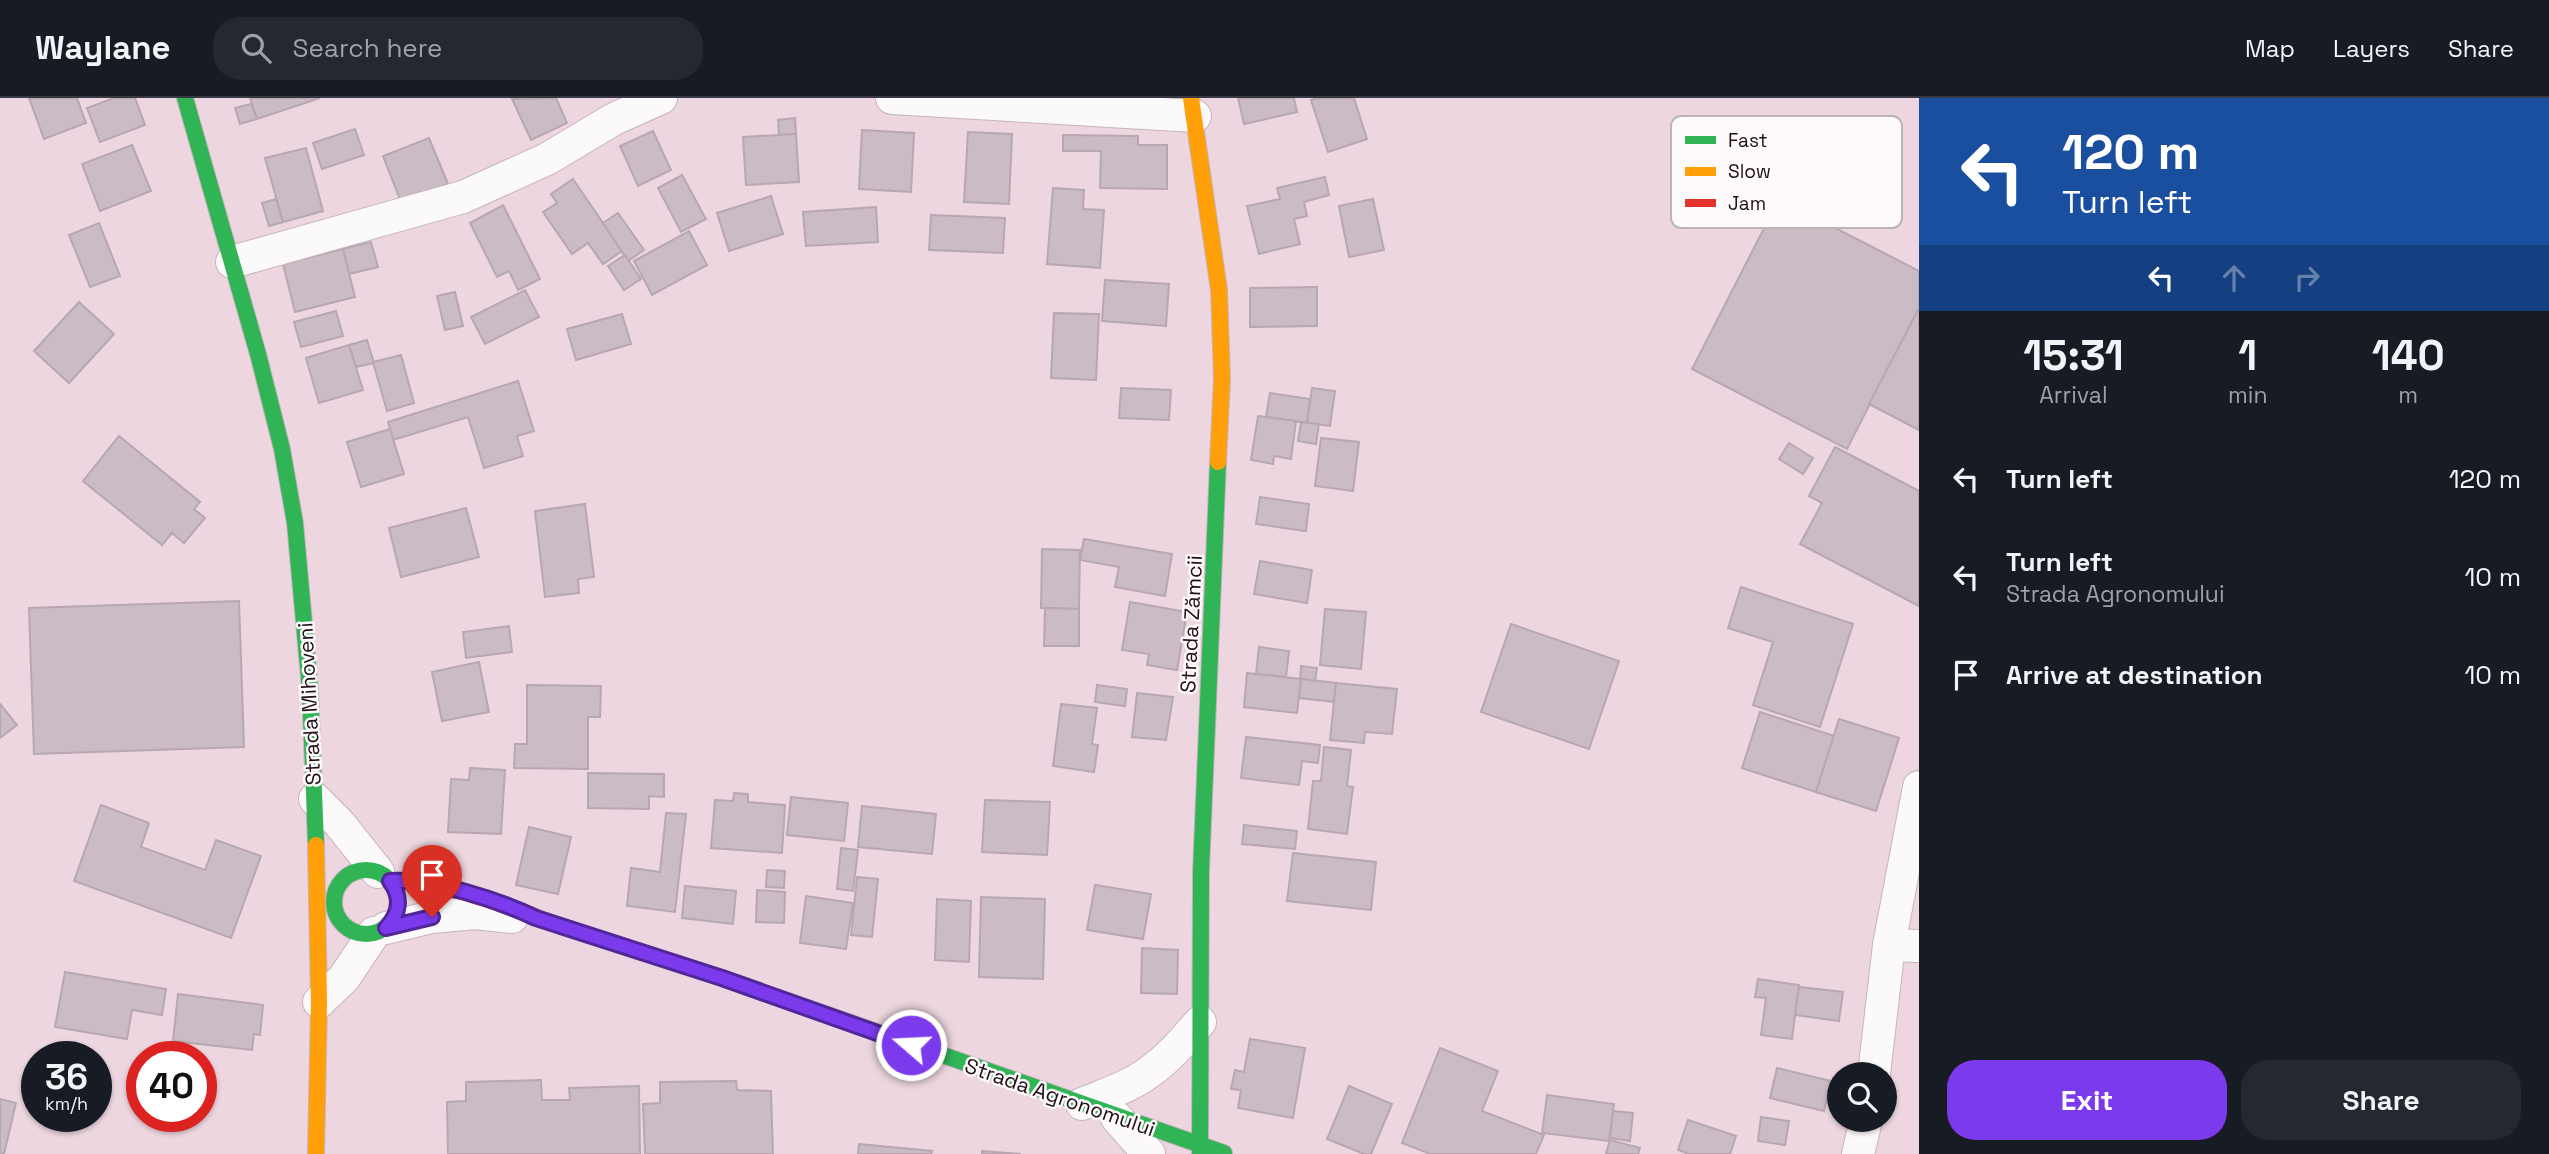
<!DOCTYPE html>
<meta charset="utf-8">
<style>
:root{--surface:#171b24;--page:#242831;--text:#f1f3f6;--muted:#9ea1a6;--line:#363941;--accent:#7c3aed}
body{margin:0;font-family:"Space Grotesk",sans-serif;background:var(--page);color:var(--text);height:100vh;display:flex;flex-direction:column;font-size:26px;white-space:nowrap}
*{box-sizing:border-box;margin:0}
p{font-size:23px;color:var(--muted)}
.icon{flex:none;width:38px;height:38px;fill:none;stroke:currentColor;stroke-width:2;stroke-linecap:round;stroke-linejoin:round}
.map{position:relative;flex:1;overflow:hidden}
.sheet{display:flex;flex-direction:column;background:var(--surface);width:630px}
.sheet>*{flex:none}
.banner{background:#1a4fa0;color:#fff;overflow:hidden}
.tools{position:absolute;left:1827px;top:964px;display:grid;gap:14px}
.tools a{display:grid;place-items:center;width:70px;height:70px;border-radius:50%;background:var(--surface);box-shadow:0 2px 5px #0004;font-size:35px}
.speed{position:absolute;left:21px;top:943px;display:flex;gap:14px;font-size:35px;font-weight:700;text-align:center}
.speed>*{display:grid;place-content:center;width:91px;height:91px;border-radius:50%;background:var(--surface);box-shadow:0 2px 5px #0004;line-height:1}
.speed small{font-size:18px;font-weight:400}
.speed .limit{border:10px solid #d22;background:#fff;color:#111}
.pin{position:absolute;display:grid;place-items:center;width:60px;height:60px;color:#fff;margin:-72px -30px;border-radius:50% 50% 50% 0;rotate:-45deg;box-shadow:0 0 7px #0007}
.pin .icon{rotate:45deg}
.me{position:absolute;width:77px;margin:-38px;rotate:289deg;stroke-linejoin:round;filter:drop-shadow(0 0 5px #0008)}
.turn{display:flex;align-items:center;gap:24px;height:147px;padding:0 28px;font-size:32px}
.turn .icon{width:91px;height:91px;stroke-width:2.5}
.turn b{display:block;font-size:49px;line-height:60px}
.lanes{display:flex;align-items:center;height:66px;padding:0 28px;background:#0003;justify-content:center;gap:35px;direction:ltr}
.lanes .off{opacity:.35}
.eta{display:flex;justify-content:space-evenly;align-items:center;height:119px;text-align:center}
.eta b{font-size:42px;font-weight:600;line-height:49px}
.button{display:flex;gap:14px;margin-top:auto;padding:14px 28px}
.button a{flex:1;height:80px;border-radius:28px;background:var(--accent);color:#fff;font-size:28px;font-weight:600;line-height:80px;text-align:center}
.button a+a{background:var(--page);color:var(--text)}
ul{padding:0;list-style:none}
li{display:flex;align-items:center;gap:21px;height:98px;padding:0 28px}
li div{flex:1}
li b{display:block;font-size:26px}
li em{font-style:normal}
header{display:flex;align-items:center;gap:42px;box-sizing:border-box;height:98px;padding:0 35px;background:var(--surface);border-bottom:2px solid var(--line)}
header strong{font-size:33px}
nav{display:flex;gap:38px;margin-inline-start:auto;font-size:24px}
.search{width:490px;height:63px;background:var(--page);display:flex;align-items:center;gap:18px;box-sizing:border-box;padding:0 24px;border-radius:28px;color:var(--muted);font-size:26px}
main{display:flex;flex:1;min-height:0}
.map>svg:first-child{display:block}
.building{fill:#cbbbc4;stroke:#b8a7b0;stroke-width:2}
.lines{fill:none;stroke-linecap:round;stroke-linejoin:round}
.street-casing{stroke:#c6b4bc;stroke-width:34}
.fast-casing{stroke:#c6b4bc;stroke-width:18}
.slow-casing{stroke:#c6b4bc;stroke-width:18}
.jam-casing{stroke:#c6b4bc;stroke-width:18}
.street{stroke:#fcf9fa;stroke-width:32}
.fast{stroke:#30b455;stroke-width:16}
.slow{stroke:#ff9f0a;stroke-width:16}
.jam{stroke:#e5322d;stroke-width:16}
.route-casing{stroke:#51269a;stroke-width:18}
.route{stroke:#7c3aed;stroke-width:12}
.labels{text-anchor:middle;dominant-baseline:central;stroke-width:5;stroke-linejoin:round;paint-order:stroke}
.street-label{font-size:21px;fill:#1f1017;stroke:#fefafb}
.key{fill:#fefafb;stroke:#bbb4b7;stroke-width:2}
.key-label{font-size:19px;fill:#1f1017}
</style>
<header>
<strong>Waylane</strong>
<div class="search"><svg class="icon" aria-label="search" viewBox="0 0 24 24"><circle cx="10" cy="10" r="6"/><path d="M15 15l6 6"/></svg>Search here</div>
<nav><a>Map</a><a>Layers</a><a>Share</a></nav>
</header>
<main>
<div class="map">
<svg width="1919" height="1056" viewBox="0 0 1919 1056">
<rect width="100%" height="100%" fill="#edd6df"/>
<g class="building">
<path d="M29 0H77L86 25 44 41Z"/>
<path d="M114 0H135L145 27 100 44 87 10Z"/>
<path d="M250 0H320L257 21Z"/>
<path d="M556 0 567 25 531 42 512 1Z"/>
<path d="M1238 0H1294L1297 14 1244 26Z"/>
<path d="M1318 0H1354L1367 41 1328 54 1311 2Z"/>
<path d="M251 6 257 21 240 26 235 10Z"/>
<path d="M795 20 796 36 779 37 778 22Z"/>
<path d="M355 31 364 57 322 71 313 45Z"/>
<path d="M862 32 914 35 911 94 859 91Z"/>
<path d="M653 33 671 72 638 88 620 48Z"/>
<path d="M968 34 1012 36 1009 106 964 104Z"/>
<path d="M796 36 799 84 746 87 743 39Z"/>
<path d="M1063 37 1138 38V47H1167V91L1100 90 1101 53H1063Z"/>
<path d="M429 40 448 86 401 104 383 58Z"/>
<path d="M132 47 151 93 100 113 82 66Z"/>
<path d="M306 50 323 113 283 124 265 60Z"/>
<path d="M682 77 706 121 681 134 658 90Z"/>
<path d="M1325 79 1329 97 1304 104 1307 118 1294 121 1300 146 1259 156 1247 108 1280 101 1277 90Z"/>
<path d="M573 81 622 153 603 166 588 145 572 156 543 114 557 105 551 96Z"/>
<path d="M1053 90 1084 92 1083 111 1104 112 1100 170 1047 166Z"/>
<path d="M771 98 783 136 729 153 717 115Z"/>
<path d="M276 101 283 124 269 128 262 105Z"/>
<path d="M1373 101 1384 152 1349 159 1339 108Z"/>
<path d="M1779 101 1919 173V210L1847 351 1692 271Z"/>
<path d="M503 107 540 181 518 192 509 173 497 179 470 125Z"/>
<path d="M876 109 878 144 806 148 803 114Z"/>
<path d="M618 115 644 152 628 163 603 125Z"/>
<path d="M931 117 1005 120 1003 155 929 152Z"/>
<path d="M99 125 120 178 90 189 69 137Z"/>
<path d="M689 133 707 167 652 197 634 163Z"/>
<path d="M371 144 378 169 349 176 343 151Z"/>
<path d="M343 151 355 199 295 214 283 166Z"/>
<path d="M625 157 641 181 624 192 608 168Z"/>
<path d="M1105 182 1169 186 1166 228 1102 223Z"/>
<path d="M1317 189V228L1250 229V190Z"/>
<path d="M525 192 539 219 485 246 471 219Z"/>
<path d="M455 194 463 228 445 232 437 198Z"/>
<path d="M79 204 114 236 69 285 34 253Z"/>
<path d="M1919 210V332L1869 306Z"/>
<path d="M336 213 343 238 301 249 294 224Z"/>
<path d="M1054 215 1099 216 1096 282 1051 280Z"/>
<path d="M622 216 631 246 576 262 567 231Z"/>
<path d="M367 242 374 265 356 269 349 247Z"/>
<path d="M349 247 363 292 319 305 306 260Z"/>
<path d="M401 257 414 305 387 313 373 264Z"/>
<path d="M518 283 534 333 517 338 523 358 484 370 468 319 393 342 388 324Z"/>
<path d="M1121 290 1171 292 1169 322 1119 320Z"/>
<path d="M1312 290 1335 293 1330 328 1307 325Z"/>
<path d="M1270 295 1310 301 1307 325 1266 319Z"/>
<path d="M1258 318 1296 323 1291 361 1274 358 1273 366 1251 362Z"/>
<path d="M1301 324 1319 326 1316 346 1298 343Z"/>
<path d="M390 331 404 376 361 389 347 344Z"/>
<path d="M119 338 200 404 194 411 205 420 184 445 172 435 162 447 83 383Z"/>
<path d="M1321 340 1359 344 1353 393 1315 388Z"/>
<path d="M1789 345 1813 360 1803 376 1779 361Z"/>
<path d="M1835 349 1919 393V508L1800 446 1822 405 1809 398Z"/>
<path d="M1260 399 1309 406 1306 433 1256 426Z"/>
<path d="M585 406 594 479 578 481 579 495 545 499 535 413Z"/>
<path d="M466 410 479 459 401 479 389 430Z"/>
<path d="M1084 441 1172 456 1165 498 1115 489 1119 469 1080 462Z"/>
<path d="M1042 451 1080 452 1079 511 1041 510Z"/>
<path d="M1260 463 1312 472 1307 505 1254 496Z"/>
<path d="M1741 489 1853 526 1820 629 1753 607 1773 544 1728 530Z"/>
<path d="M239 503 244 649 34 656 29 510Z"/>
<path d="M1130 504 1187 514 1177 572 1147 567 1149 556 1122 552Z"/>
<path d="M1045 510 1079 511V548H1044Z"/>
<path d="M1325 511 1366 514 1361 571 1320 567Z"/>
<path d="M1511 526 1619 563 1589 651 1481 614Z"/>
<path d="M509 528 512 554 466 560 463 534Z"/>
<path d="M1259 549 1289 553 1286 579 1256 576Z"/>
<path d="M479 564 489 614 442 623 432 574Z"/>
<path d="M1301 568 1317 570 1315 583 1300 581Z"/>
<path d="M1247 575 1301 581 1297 615 1244 609Z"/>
<path d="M1301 581 1336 585 1334 604 1299 600Z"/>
<path d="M1336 585 1397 591 1392 636 1365 634 1364 645 1330 642Z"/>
<path d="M527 587 601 588 600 619H588V671L514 670 515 646H527Z"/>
<path d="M1097 587 1127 591 1125 608 1095 604Z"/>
<path d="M1137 595 1173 599 1166 642 1132 639Z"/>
<path d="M0 606 17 627 0 640Z"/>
<path d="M1061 606 1097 610 1092 646 1098 647 1094 674 1053 668Z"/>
<path d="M1760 614 1834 638 1816 694 1742 670Z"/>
<path d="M1839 621 1899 640 1876 713 1816 694Z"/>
<path d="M1246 639 1320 647 1318 665 1302 663 1299 687 1241 680Z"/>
<path d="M1324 649 1351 652 1347 688 1353 689 1347 736 1308 731 1313 683H1321Z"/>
<path d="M470 670 505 672 501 736 448 734 451 681 469 682Z"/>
<path d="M588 675 664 676V699L649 698V711L588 710Z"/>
<path d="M734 695 748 696V704L785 707 782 755 711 750 715 702 733 703Z"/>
<path d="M791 699 848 705 844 743 787 737Z"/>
<path d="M985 702 1050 704 1047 757 982 754Z"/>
<path d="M101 707 149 725 141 749 205 772 216 742 261 758 231 840 74 783Z"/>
<path d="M862 708 936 716 932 756 858 749Z"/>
<path d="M666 715 686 716 675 814 627 808 631 770 660 774Z"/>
<path d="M1244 727 1297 733 1295 751 1242 746Z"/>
<path d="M529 729 571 739 558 796 516 787Z"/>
<path d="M841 750 858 752 853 793 837 791Z"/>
<path d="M1293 755 1376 764 1371 812 1287 803Z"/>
<path d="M767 772 785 773 784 790 766 789Z"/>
<path d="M857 779 878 781 872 839 851 837Z"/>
<path d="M1095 787 1151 796 1143 841 1087 832Z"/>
<path d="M685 788 736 793 733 826 682 820Z"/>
<path d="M757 792 785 794 784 825 756 824Z"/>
<path d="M806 798 853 805 846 851 800 845Z"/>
<path d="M981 799 1045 801 1043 881 979 879Z"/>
<path d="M937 801 971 803 969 864 935 862Z"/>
<path d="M1142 850 1178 852 1177 896 1141 895Z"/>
<path d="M65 874 166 891 162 917 132 912 127 941 55 929Z"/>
<path d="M1758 881 1799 887 1792 941 1761 937 1766 900 1755 899Z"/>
<path d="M1799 889 1843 894 1839 923 1795 917Z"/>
<path d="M178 896 263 907 260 937 254 936 252 952 173 943Z"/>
<path d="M1250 941 1305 950 1293 1020 1238 1010 1241 992 1231 991 1235 972 1244 974Z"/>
<path d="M1440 950 1498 973 1482 1013 1544 1037 1536 1056H1430L1402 1045Z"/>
<path d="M1777 970 1831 983 1824 1013 1770 1000Z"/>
<path d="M541 982 542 1002H570L569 990 639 988 640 1056H448L447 1004 466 1003V984Z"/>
<path d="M736 983 737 992 771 993 773 1056H645L643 1006 660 1005V984Z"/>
<path d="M1349 988 1392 1006 1371 1056H1364L1327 1041Z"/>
<path d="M1547 997 1614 1006 1609 1043 1542 1035Z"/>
<path d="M0 1001 16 1005 4 1056H0Z"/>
<path d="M1613 1013 1633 1015 1630 1043 1610 1040Z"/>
<path d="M1761 1019 1789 1023 1785 1047 1758 1043Z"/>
<path d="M1688 1022 1736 1038 1730 1056H1689L1678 1052Z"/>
<path d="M1610 1042 1640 1050 1638 1056H1606Z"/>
<path d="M859 1046 932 1053 931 1056H858Z"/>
<path d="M982 1053 1021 1056H982Z"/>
</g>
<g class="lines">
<g class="street-casing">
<g id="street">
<path d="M892 0 1195 18"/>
<path d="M232 164 463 99 547 61 614 21 661 0"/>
<path d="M315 701 339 725 378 774"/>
<path d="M386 830 432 819 475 815 512 819"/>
<path d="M1889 847 1919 848"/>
<path d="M319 904 344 880 374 835"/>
<path d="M1874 976 1889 847 1919 689"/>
<path d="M1082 1006C1106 996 1132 988 1152 972 1171 958 1185 941 1200 924"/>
<path d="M1117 1020 1149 1056"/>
<path d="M1858 1056 1866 1022"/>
</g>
</g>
<g class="fast-casing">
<g id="fast">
<path d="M185 0 258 256 282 351 295 425 310 591 316 747"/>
<circle cx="366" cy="804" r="32"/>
<path d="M572 832 722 880 1224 1055"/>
<path d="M1200 1056 1201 773 1218 364"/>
</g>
</g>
<g class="slow-casing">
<g id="slow">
<path d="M1191 0 1219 192 1222 280 1218 364"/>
<path d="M316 747 319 904 316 1056"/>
</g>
</g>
<g class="jam-casing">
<path id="jam" d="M390 783C455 784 512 812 572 832"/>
</g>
<use href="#street" class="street"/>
<use href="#fast" class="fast"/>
<use href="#slow" class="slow"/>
<use href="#jam" class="jam"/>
</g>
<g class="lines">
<g class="route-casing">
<path id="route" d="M432 819 386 830C400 816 402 799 390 783 432 780 498 802 536 820L722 880 911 947"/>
</g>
<use href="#route" class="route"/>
</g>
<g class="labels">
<g class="street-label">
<text transform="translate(1191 526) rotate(-87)">Strada Zămcii</text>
<text transform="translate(309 606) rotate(-93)">Strada Mihoveni</text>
<text transform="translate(1060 999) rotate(19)">Strada Agronomului</text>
</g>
</g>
<rect x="1671" y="18" width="231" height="112" rx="10" class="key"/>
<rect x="1685" y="38" width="31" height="8" fill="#30b455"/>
<rect x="1685" y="69" width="31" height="9" fill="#ff9f0a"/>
<rect x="1685" y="101" width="31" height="8" fill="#e5322d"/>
<g class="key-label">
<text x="1728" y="49">Fast</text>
<text x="1728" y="80">Slow</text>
<text x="1728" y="112">Jam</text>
</g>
</svg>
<div class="tools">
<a><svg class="icon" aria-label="search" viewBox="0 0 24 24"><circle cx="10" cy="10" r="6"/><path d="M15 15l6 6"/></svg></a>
</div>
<div class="speed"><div>36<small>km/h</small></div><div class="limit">40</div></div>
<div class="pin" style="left:432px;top:819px;background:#d93025"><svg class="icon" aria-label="arrive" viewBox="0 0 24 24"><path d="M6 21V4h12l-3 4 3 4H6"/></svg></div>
<svg class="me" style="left:911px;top:947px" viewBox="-20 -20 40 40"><circle r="17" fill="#7c3aed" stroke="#fff" stroke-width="3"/><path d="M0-11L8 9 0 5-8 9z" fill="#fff"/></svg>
</div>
<section class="sheet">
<div class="banner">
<div class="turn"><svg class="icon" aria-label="left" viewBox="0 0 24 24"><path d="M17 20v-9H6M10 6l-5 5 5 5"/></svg><div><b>120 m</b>Turn left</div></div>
<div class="lanes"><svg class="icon" aria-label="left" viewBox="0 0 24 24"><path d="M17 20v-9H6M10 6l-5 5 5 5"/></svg><svg class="icon off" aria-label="ahead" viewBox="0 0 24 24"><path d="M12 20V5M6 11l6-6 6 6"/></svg><svg class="icon off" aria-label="right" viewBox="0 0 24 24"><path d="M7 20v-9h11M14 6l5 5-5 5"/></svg></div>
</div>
<div class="eta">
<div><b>15:31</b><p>Arrival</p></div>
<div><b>1</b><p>min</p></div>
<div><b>140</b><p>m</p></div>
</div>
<ul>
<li><svg class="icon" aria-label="left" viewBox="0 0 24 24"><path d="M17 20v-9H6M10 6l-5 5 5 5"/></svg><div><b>Turn left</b></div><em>120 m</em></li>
<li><svg class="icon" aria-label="left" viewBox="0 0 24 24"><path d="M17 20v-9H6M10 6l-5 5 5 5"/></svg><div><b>Turn left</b><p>Strada Agronomului</p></div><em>10 m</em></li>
<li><svg class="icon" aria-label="arrive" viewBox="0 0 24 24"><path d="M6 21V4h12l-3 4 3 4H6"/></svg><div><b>Arrive at destination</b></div><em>10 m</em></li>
</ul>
<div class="button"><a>Exit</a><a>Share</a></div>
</section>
</main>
